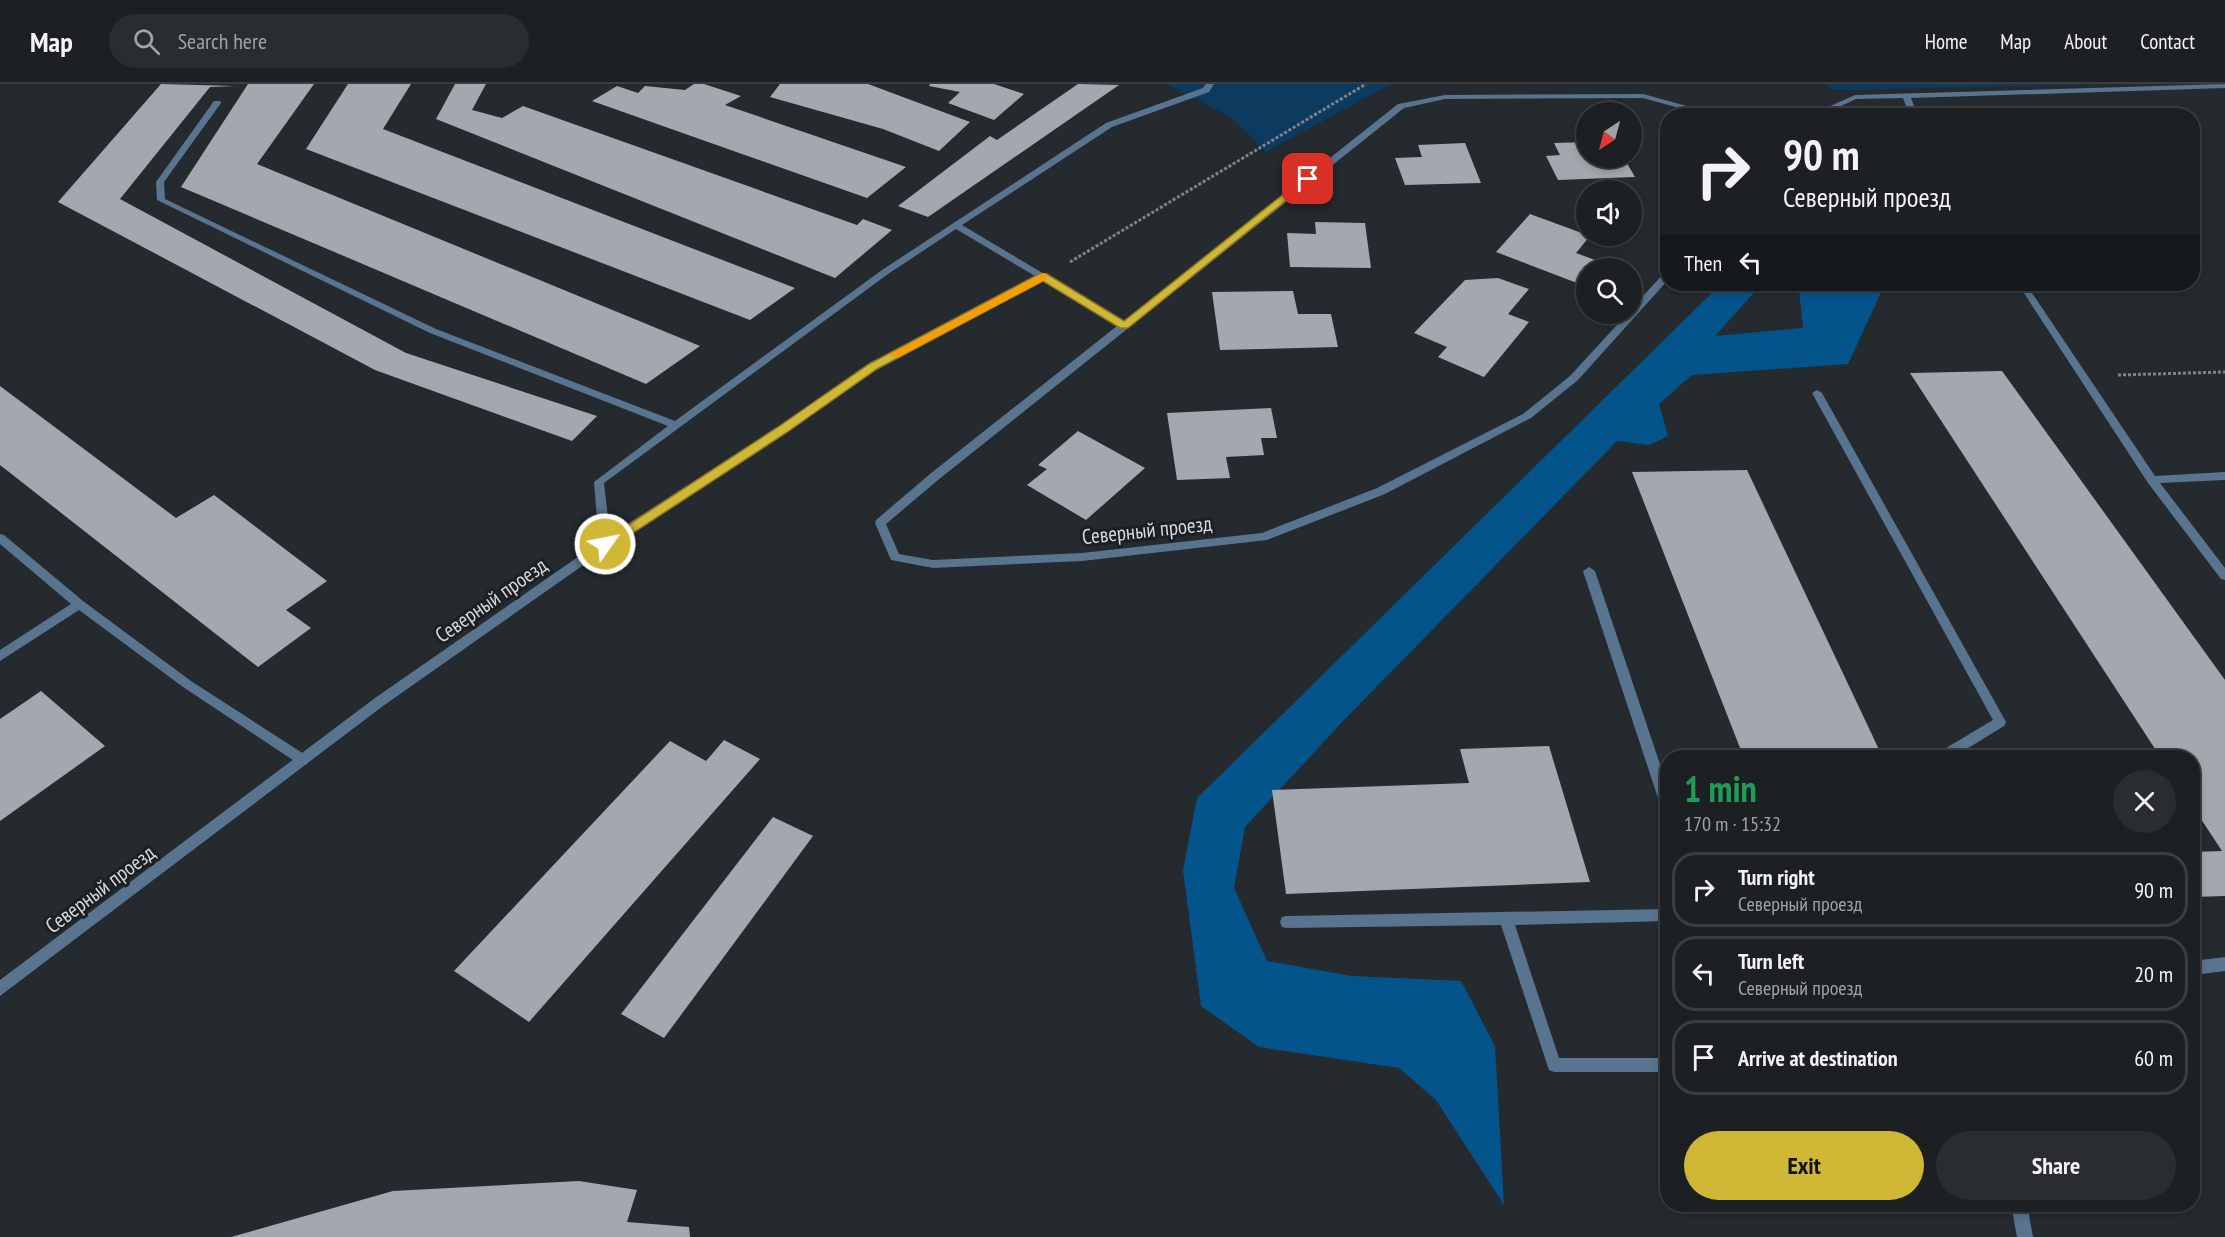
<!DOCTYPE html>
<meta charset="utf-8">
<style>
:root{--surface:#1c2023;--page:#292d30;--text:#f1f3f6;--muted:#a0a3a6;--line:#3a3e41;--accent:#d1b736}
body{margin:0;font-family:"PT Sans Narrow",sans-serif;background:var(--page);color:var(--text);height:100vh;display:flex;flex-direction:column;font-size:22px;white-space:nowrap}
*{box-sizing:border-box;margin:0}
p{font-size:20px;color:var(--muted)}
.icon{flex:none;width:33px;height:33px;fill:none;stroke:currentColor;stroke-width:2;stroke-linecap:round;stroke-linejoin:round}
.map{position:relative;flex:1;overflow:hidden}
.panel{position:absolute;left:1660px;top:666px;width:540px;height:462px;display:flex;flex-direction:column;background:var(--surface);border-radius:24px;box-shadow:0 3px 9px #0003,0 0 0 2px var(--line)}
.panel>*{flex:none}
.guide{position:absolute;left:1660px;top:24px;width:540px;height:183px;border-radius:24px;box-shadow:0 3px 9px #0003,0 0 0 2px var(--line);background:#1c2023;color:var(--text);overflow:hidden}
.needle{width:39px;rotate:216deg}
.tools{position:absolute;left:1576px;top:18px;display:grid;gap:12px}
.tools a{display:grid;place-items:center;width:66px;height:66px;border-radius:50%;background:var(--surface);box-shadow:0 3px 9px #0003,0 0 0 2px var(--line);font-size:30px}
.pin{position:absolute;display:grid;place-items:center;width:51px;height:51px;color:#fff;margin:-26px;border-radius:12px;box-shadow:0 3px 9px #0006}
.me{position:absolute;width:66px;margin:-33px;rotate:57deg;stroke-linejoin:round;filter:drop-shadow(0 0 4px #0008)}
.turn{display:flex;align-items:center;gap:21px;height:126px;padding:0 24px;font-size:27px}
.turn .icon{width:78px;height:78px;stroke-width:2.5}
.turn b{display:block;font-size:42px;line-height:51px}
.then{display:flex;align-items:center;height:57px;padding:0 24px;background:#0003;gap:12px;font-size:22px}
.round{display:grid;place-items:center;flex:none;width:63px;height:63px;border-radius:32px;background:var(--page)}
.overview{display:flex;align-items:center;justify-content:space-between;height:102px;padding:0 24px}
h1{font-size:36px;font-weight:700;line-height:45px;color:#1e9e55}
.cta{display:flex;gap:12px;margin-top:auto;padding:12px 24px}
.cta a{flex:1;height:69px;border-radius:36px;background:var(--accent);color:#111;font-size:24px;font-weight:700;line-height:69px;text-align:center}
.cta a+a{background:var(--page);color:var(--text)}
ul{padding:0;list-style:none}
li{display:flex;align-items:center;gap:18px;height:75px;margin:0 12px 9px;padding:0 12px;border:3px solid var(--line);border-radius:24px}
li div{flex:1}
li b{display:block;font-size:22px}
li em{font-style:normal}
header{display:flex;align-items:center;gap:36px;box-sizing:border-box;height:84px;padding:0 30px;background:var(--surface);border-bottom:2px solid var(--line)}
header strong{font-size:28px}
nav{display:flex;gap:33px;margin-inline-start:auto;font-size:21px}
.search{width:420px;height:54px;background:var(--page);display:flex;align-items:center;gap:15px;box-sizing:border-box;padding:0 21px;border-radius:33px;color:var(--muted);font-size:22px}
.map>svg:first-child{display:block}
.green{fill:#0d3a5f}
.forest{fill:#04548c}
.building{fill:#a2a8ae}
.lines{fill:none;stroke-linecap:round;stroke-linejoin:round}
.path{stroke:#808489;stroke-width:3;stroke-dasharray:3 2;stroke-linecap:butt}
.service{fill:#59748e;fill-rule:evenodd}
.minor{fill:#59748e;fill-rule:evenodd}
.route{fill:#d1b736;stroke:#887723;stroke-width:1.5}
.slow{fill:#f59e0b}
.labels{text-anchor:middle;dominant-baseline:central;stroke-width:6;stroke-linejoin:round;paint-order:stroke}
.street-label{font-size:21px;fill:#d7dade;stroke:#1c2025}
</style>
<header>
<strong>Map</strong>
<div class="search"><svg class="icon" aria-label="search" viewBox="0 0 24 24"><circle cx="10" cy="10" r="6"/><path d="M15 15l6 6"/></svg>Search here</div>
<nav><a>Home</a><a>Map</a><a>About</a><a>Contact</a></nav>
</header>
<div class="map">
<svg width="2225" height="1153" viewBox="0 0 2225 1153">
<rect width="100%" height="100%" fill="#252a2f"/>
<g class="green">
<path d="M1167 0H1391L1266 68 1230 33Z"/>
<path d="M1826 0H2091L1848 6 1831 5Z"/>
</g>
<path class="forest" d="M1721 200H1762L1715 252 1803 244 1799 206 1817 200H1885L1848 280 1692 291 1659 320 1668 352 1649 361 1617 357 1344 636 1245 743 1234 804 1267 877 1352 892 1461 897 1495 962 1504 1121 1436 1016 1399 984 1259 963 1201 922 1183 786 1197 714Z"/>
<g class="building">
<path d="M161 0 235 2 210 3 120 115 406 269 597 332 572 357 375 286 58 118Z"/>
<path d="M248 0H314L257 80 700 262 646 300 181 103Z"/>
<path d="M348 0H411L383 45 795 204 750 236 306 65Z"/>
<path d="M455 0H486L472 26 502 34 523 22 857 141 863 135 892 146 835 194 436 35Z"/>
<path d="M694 0H704L741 12 725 21 906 83 867 114 592 17 617 2 638 9 645 2 685 6Z"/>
<path d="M780 0H868L970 38 939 67 883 45 770 13Z"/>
<path d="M930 0H994L1024 10 994 36 948 19 960 8 929 2Z"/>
<path d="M1078 0 1119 1 928 133 898 122 990 52 997 56Z"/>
<path d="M1587 58V74H1624L1635 93 1558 96 1546 72 1560 71 1554 59Z"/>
<path d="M1465 59 1481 99 1405 101 1395 74 1422 73 1418 61Z"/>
<path d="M1530 130 1590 152 1576 169 1595 176 1577 199 1496 168Z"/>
<path d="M1315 138 1365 139 1371 184 1290 183 1287 149 1316 150Z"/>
<path d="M1498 194 1529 205 1508 230 1529 238 1484 293 1438 273 1447 263 1414 249 1465 196Z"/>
<path d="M1293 207 1298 230H1331L1338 263 1220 266 1212 208Z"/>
<path d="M2002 287 2225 596V812L2193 813V768L2222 767 2193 723V674H2161L1910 289Z"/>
<path d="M0 302 176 434 214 411 327 497 286 526 311 544 258 583 0 381Z"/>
<path d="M1271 324 1277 354H1261L1264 371 1226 373 1230 394 1177 396 1167 329Z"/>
<path d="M1078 347 1145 384 1086 436 1027 401 1047 385 1038 381Z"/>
<path d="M1747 386 1883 674H1744L1632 388Z"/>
<path d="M41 607 105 662 0 737V635Z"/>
<path d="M724 656 760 675 529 938 454 887 670 657 706 677Z"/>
<path d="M1549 662 1590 798 1286 810 1272 706 1469 699 1460 665Z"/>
<path d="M773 733 813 752 664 954 621 930Z"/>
<path d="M579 1097 637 1106 627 1138 689 1143 690 1153H231L393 1107Z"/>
</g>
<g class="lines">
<g class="path">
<path d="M1070 178 1366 0"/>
<path d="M2118 291 2225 288"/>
</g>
<g class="service">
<path d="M1206 0H1214L1209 8 1112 43 962 141 1046 191V195H1040L956 145 888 190 604 399 611 460 605 464 599 460 594 398 668 342 430 249 157 116 156 98 214 17H220L221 19 164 98 165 115 436 245 675 337 882 186 1106 39 1203 4Z"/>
<path d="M2225 0V4L1911 14 1918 32H1910L1903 14 1856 15 1820 32H1808L1855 11Z"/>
<path d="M2018 200H2026L2155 392 2225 388V396L2160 399 2225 484V496L2221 495 2148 399Z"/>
<path d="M1817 306 1822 309 2006 638 2004 642 1952 674H1934L1936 670 1993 636 1812 309Z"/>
<path d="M0 450 4 451 83 517 191 597 307 672 309 676 307 680 303 681 299 680 183 603 79 526 0 577V566L71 520 0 460Z"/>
<path d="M1589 483 1595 487 1668 704V729L1663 727 1661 723 1583 487Z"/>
<path d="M1668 825V837L1515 841 1559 974H1668V988H1554L1549 986 1501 841 1287 844 1282 843 1280 838 1282 833 1287 832Z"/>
<path d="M2225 873V887L2193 891V877Z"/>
<path d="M2011 1120H2027L2033 1153H2017Z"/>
</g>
<path class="minor" d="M1643 10 1723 32H1708L1643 14 1445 15 1404 24 938 396 886 440 899 470 933 476 1082 469 1262 449 1377 404 1523 330 1570 292 1627 230H1632V224L1665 188 1668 187V196L1578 296 1531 334 1385 410 1267 456 1082 477 933 484 891 476 875 439 876 436 930 390 1117 242 1043 197 875 284 786 349 609 463 383 622 0 912V896L375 614 601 457 778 343 869 280 1043 190 1123 238 1398 20 1445 11Z"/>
</g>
<path class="route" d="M1305 93 1313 95 1128 244H1120L1043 197 877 285 786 349 610 464H601L599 460 778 343 869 280 1039 190H1047L1124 237Z"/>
<path class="slow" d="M1043 189 1047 190V195L897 274 888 271Z"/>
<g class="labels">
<g class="street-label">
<text transform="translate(1147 446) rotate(-6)">Северный проезд</text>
<text transform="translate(491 516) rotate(-35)">Северный проезд</text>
<text transform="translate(100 805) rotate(-37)">Северный проезд</text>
</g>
</g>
</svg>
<div class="tools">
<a><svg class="needle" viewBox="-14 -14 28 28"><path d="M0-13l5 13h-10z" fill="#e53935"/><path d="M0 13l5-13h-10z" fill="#a0a3a6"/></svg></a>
<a><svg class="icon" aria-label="sound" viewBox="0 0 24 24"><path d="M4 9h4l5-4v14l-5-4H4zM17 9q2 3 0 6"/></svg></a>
<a><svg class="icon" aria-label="search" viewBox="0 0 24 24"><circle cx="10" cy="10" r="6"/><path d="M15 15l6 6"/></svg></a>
</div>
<div class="pin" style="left:1308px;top:95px;background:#d93025"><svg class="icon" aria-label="arrive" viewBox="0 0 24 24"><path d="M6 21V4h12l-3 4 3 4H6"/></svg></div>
<svg class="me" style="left:605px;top:460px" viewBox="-20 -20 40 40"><circle r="17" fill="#d1b736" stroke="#fff" stroke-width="3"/><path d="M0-11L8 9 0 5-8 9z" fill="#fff"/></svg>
<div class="guide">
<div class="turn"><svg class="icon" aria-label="right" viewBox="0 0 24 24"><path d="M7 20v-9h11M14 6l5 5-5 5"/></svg><div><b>90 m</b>Северный проезд</div></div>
<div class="then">Then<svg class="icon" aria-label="left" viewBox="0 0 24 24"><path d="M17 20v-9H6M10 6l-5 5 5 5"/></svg></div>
</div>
<section class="panel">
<div class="overview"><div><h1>1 min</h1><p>170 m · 15:32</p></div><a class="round"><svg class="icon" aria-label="close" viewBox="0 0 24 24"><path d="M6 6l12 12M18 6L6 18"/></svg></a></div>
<ul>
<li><svg class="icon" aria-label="right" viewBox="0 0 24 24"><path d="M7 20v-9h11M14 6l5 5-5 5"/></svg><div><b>Turn right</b><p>Северный проезд</p></div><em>90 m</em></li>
<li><svg class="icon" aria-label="left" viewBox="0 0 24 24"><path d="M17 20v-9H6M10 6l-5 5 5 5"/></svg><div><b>Turn left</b><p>Северный проезд</p></div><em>20 m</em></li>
<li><svg class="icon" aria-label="arrive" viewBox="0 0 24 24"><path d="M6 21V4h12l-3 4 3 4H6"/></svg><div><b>Arrive at destination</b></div><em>60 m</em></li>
</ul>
<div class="cta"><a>Exit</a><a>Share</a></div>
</section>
</div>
